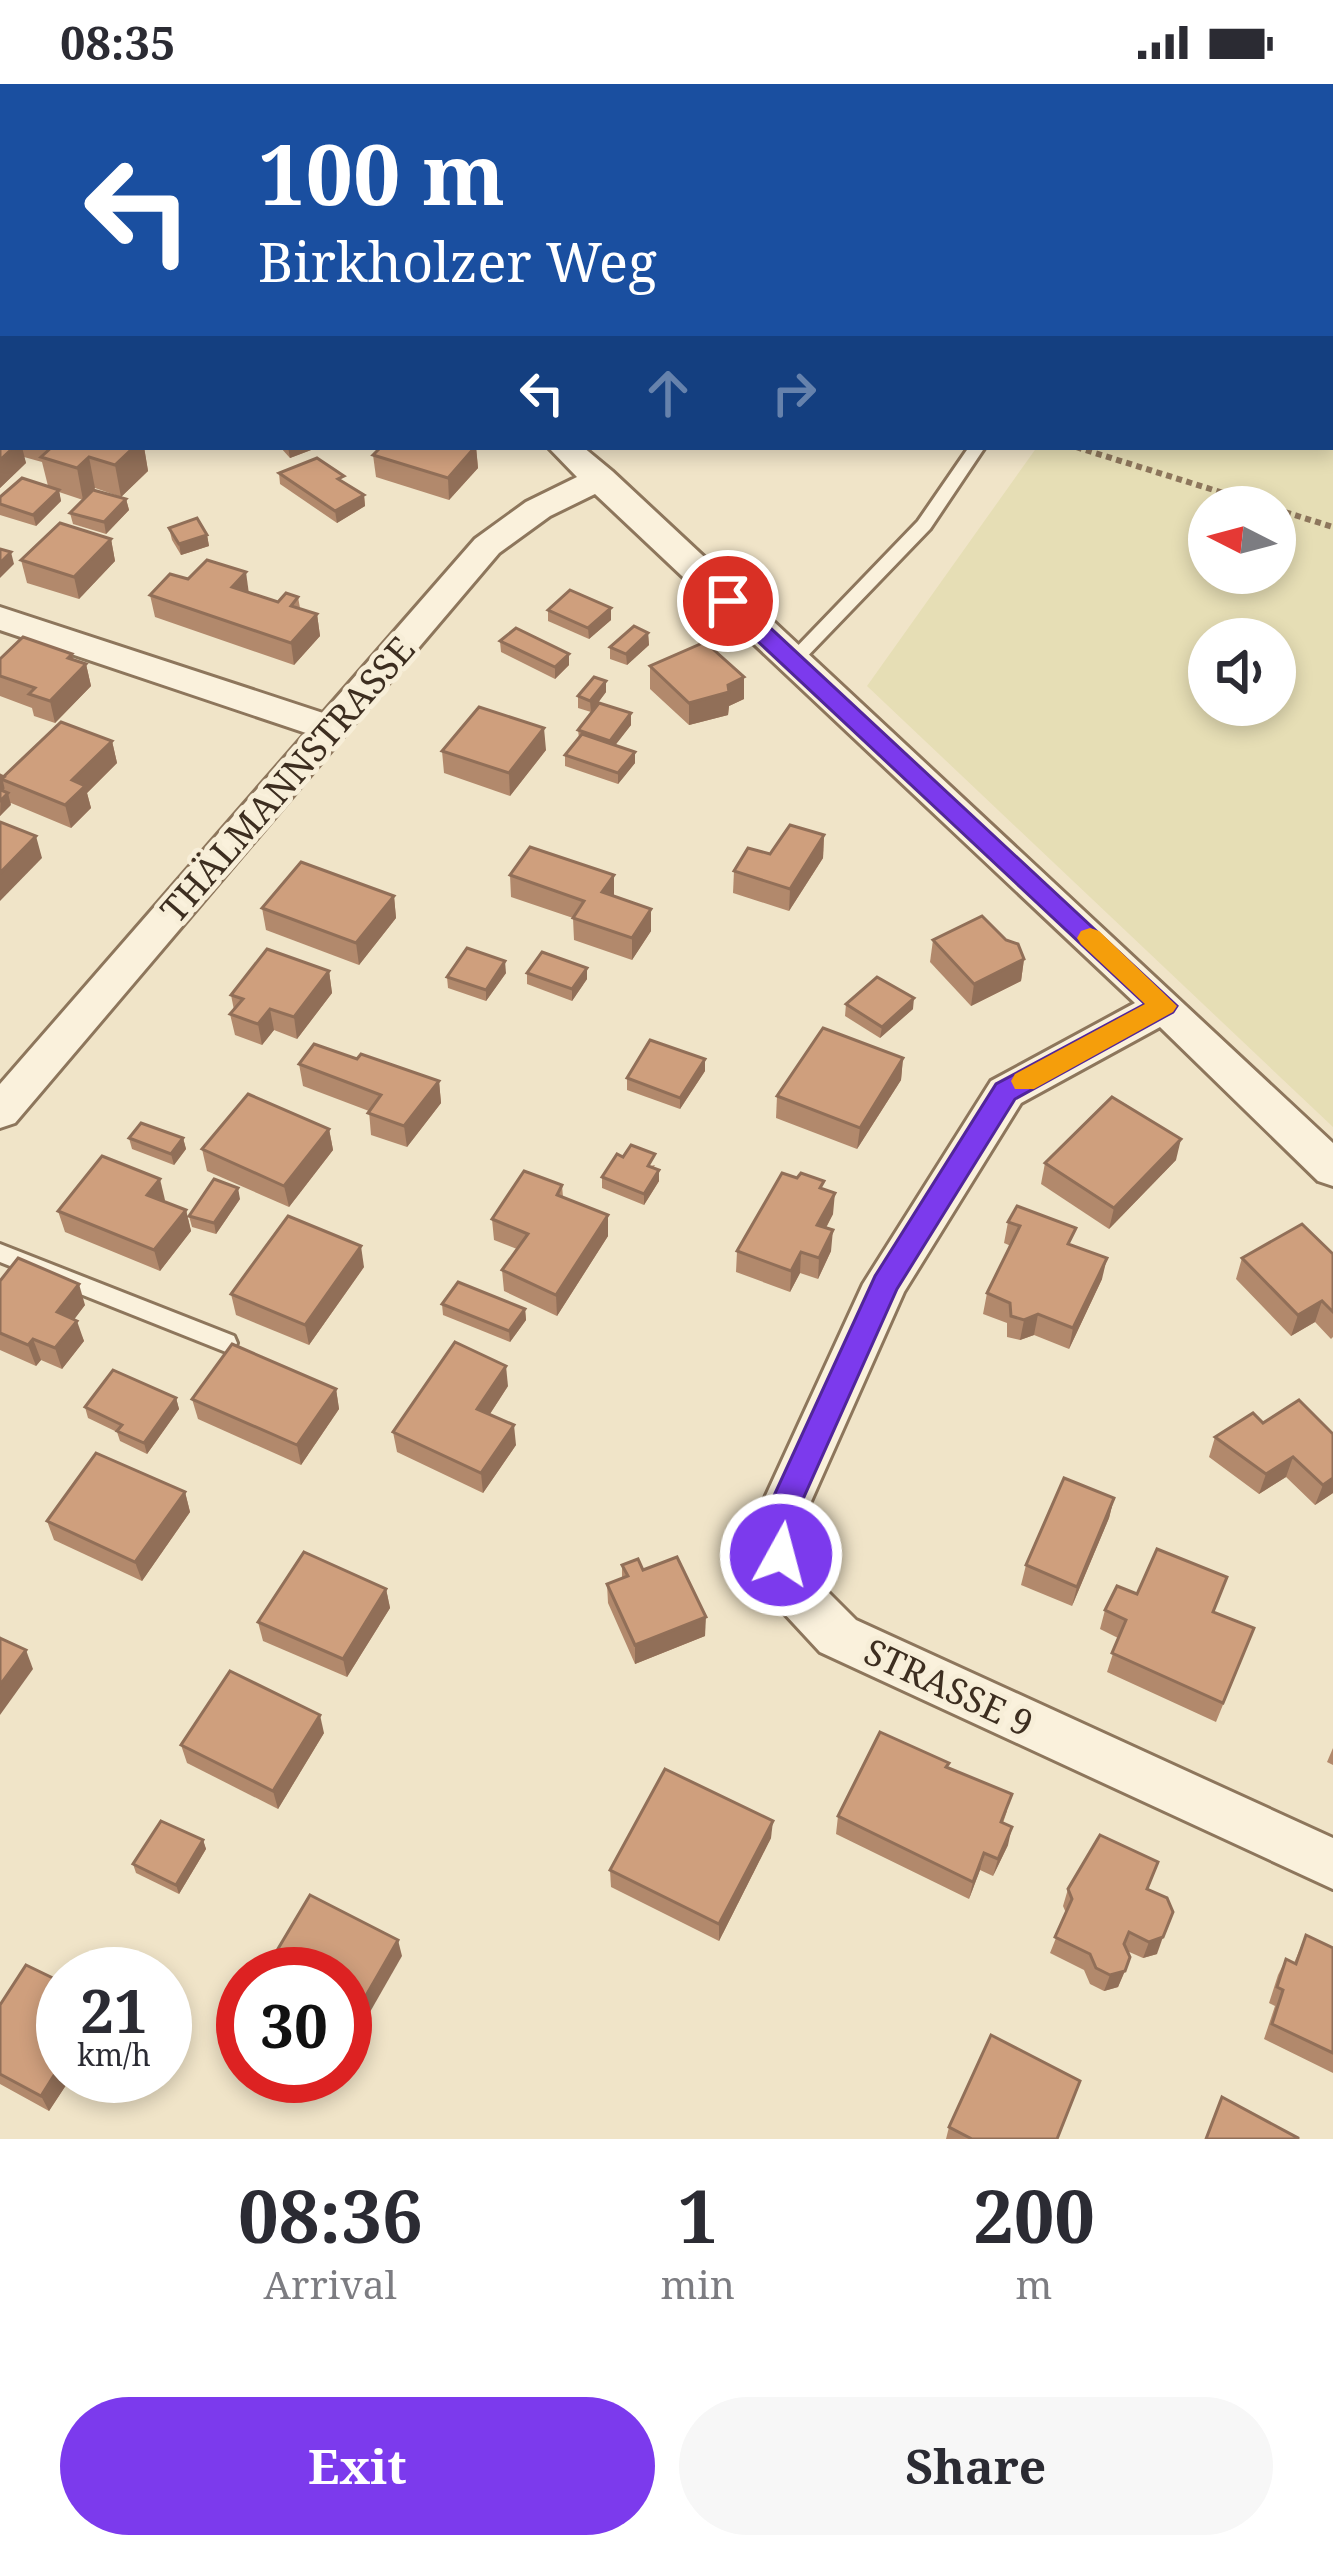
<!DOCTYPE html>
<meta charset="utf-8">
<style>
:root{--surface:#fff;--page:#f7f7f7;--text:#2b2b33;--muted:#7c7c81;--accent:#7c3aed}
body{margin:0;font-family:"Noto Serif",serif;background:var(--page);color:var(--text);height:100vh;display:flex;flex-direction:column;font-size:45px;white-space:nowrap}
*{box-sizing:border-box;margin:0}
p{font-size:39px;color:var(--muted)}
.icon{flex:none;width:66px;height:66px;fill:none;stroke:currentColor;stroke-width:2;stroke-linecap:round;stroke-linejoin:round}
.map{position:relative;height:2055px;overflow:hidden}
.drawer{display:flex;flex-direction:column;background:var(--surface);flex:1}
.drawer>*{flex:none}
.guide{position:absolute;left:0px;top:0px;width:1335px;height:366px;box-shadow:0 6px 18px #0003;background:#1a4fa0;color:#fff;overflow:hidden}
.needle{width:78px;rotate:276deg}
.tools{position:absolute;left:1188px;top:402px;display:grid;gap:24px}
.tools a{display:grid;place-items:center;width:108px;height:108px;border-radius:50%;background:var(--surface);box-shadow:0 6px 18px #0003;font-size:60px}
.speed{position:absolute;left:36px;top:1863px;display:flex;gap:24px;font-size:60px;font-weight:700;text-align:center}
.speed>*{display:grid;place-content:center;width:156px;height:156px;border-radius:50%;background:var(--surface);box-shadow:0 6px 18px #0003;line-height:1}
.speed small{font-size:30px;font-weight:400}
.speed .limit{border:18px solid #d22;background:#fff;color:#111}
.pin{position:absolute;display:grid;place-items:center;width:102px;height:102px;color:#fff;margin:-51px;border:6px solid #fff;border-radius:50%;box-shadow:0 3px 12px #0007}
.me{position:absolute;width:132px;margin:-66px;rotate:7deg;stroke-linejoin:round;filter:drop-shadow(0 0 9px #0008)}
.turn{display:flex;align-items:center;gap:42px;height:252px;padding:0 60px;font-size:54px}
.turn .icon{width:156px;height:156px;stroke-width:2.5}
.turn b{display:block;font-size:84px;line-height:102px}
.lanes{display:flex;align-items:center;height:114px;padding:0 60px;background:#0003;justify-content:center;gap:60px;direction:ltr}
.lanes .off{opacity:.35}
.eta{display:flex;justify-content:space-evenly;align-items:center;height:204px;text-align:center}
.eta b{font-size:72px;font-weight:700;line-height:84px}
.cta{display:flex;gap:24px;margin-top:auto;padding:24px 60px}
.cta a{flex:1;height:138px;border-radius:72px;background:var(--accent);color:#fff;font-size:48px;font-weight:700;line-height:138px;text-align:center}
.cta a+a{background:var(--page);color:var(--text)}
.status{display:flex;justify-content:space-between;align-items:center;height:84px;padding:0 60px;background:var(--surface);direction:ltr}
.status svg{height:33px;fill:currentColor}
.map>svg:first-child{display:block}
.farmland{fill:#e6deb5;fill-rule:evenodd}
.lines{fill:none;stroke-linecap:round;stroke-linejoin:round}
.lane-casing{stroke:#8d765c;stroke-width:6}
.street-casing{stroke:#8d765c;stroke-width:6}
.path{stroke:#8d765c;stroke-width:6;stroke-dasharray:6 4.5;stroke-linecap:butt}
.lane{fill:#faf1dc;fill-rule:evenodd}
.street{fill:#faf1dc;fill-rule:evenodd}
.wall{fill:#b2896c}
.shaded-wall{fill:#916f58}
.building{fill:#cf9f7d;stroke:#916f58;stroke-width:3}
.route{fill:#7c3aed;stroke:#51269a;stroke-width:3}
.slow{fill:#f59e0b}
.labels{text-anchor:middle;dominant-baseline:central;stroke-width:10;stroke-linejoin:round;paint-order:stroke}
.street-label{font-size:36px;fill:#3d2e20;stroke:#f7eed8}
</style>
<div class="status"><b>08:35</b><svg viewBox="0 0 49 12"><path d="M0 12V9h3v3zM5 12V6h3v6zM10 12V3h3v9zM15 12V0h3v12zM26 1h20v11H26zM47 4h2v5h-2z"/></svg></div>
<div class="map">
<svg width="1333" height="2055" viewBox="0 0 1333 2055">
<rect width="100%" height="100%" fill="#f0e4c8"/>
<path class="farmland" d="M141 0H1333V1043L867 602 1037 363H1332V3ZM1209 423H1275V489H1209ZM1275 555V621H1209V555Z"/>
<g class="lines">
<g class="lane-casing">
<g id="lane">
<path d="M969 363H985L930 445 798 582H786V574L918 437Z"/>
<path d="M0 1160 234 1252 237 1259 234 1266 226 1268 0 1178Z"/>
</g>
</g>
<g class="street-casing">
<g id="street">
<path d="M44 0H75L77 3H46Z"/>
<path d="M548 363H583L612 387 1333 1059V1102L1318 1097 1160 943 1021 1019 904 1208 800 1442 809 1489 856 1536 1333 1754V1805L820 1568 770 1514 752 1442 863 1200 991 997 1135 919 595 410 550 432 499 469 15 1039 0 1044V1000L306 649 0 546V523L323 629 475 455 526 418 577 393Z"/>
</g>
</g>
<g class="path">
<path d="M1076 363 1268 423"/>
<path d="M1275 425 1333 443"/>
</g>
<use href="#lane" class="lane"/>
<use href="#street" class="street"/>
</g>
<g class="wall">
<path d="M3 294V363H144L148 387 121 413 95 404 94 406 126 415 129 426 106 450 73 440 70 429 83 416 59 408 61 417 36 442 0 431V413L48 402 42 378 24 373 26 379 0 404V297Z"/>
<path d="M280 363H319L290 374Z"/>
<path d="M476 363 478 384 449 416 376 393 373 371Z"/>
<path d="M279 389 344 399 364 411 365 422 337 439 280 400Z"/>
<path d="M169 444 207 451 209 462 181 471 172 456Z"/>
<path d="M111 455 115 477 79 515 27 499 21 476Z"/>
<path d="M188 495 249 509 278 518 298 513 300 524 317 530 320 552 294 581 155 533 150 511Z"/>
<path d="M548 526 611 536 589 555 548 537Z"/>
<path d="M648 549 649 561 627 581 610 575V563Z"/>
<path d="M500 557 569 581 555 595 501 568Z"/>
<path d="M72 570 73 576 86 580 91 602 55 639 34 632 32 624 0 612V575Z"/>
<path d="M650 582 744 615 729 622 728 631 689 641 650 605Z"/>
<path d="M606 597V608L591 628 578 624V612Z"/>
<path d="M631 629V641L615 661 635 679 618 700 565 682V671L579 654 578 646Z"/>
<path d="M112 657 117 679 87 709 91 724 71 744 11 719 0 732V691L4 693Z"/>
<path d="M546 666 510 712 444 689 442 667Z"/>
<path d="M824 751 823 774 789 827 733 809 734 787 770 770Z"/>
<path d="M510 791H614V812L651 825V847L632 876 574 856 573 834 511 813Z"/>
<path d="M394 812 396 834 359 881 266 846 262 824Z"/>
<path d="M933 856 1024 875 1021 897 971 922 930 878Z"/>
<path d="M587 884V895L572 917 527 900V889Z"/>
<path d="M329 887 332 909 297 955 274 946 262 961 235 951 230 930 234 926 231 911Z"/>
<path d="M506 889 486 917 448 904 447 893Z"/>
<path d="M846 920 913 925 880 954 845 932Z"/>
<path d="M903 974 901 996 857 1065 776 1034 777 1012Z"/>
<path d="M357 975 439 997 441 1019 407 1063 371 1051 369 1027 303 1002 299 980Z"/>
<path d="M705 987 680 1025 627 1006V994Z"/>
<path d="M329 1045 333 1066 289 1123 207 1087 202 1065Z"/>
<path d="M129 1054H183L186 1065 174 1081 132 1065Z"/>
<path d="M1176 1076 1109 1145 1041 1100 1045 1079Z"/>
<path d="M655 1081 653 1084 659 1086V1097L644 1121 602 1104V1093Z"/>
<path d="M562 1101 563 1113 608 1152 557 1232 504 1207 502 1186 517 1165 494 1156 492 1135Z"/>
<path d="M823 1105 833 1130 826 1144 831 1167 818 1195 800 1189 790 1208 736 1188 737 1167Z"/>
<path d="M240 1115 216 1150 192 1143 189 1132Z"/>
<path d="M165 1116 164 1117 186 1126 191 1147 160 1187 65 1148 58 1127Z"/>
<path d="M1008 1138 1072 1161 1102 1195 1069 1265 1034 1251 1020 1256 1007 1253V1239L983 1230 987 1209 1011 1162 1004 1159Z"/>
<path d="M1333 1170V1253L1331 1255 1315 1238 1291 1252 1236 1195 1242 1174Z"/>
<path d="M364 1183 309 1261 236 1231 231 1210Z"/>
<path d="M0 1197 85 1221 74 1235 84 1257 62 1285 41 1276 36 1282 0 1266Z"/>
<path d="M442 1220 525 1225 526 1236 510 1258 443 1231Z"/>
<path d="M508 1302 490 1330 516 1361 483 1409 397 1368 393 1348Z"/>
<path d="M336 1305 339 1325 301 1381 198 1335 192 1315Z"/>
<path d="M176 1314 179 1325 147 1370 120 1357 117 1348 88 1334 85 1323Z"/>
<path d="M1263 1339 1333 1350V1409L1315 1421 1286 1393 1259 1410 1209 1373 1215 1353Z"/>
<path d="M185 1408 190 1428 142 1497 54 1456 47 1437Z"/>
<path d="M1114 1414 1109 1434 1072 1522 1021 1501 1026 1481Z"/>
<path d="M622 1481 643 1486 705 1552 635 1580 608 1519 607 1500 622 1494Z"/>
<path d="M386 1505 390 1524 347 1593 263 1557 258 1538Z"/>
<path d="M1137 1510 1214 1528 1254 1544 1216 1638 1107 1588 1118 1554 1100 1545 1105 1526Z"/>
<path d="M324 1649 278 1725 187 1679 181 1661Z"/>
<path d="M1333 1664V1681L1327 1678Z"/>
<path d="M948 1684 1007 1727 1003 1739 1008 1761 993 1792 980 1786 969 1815 836 1750 838 1732Z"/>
<path d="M771 1754 719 1857 611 1803 610 1786Z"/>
<path d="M203 1756 206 1765 179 1810 136 1789 133 1780Z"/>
<path d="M1068 1805H1147L1157 1870 1143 1874 1127 1867 1130 1873 1118 1903 1104 1907 1090 1900 1084 1886 1050 1869 1066 1829 1063 1822Z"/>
<path d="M1306 1851 1333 1864V1989L1264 1955 1275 1922 1269 1919 1278 1891 1286 1875 1294 1879Z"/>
<path d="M0 1921 63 1992H72L49 2027 0 2000Z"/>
<path d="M949 2043 1057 2055H946Z"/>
</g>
<g class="shaded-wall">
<path d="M3 250V276L0 278V252Z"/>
<path d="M14 363H22L26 379 0 404V376Z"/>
<path d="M134 363H144L148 387 121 413 115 381Z"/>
<path d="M288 363H319L290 374Z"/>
<path d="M476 363 478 384 449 416 448 394Z"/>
<path d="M89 373 95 404 83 416 77 384Z"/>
<path d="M59 406 61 417 36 442 33 431Z"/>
<path d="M364 411 365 422 337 439 335 427Z"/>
<path d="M126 415 129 426 106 450 104 438Z"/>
<path d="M207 451 209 462 181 471 179 460Z"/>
<path d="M111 455 115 477 79 515 74 493Z"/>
<path d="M11 468 14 480 0 494V479Z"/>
<path d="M246 488 249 510 232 503Z"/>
<path d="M611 524V536L589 555 588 544Z"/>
<path d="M317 530 320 552 294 581 291 559Z"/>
<path d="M648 549 649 561 627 581 626 570Z"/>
<path d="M72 570 77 590 86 580 91 602 55 639 50 617 68 574Z"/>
<path d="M569 570V581L555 595V583Z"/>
<path d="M744 593V615L729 622 728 631 689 641V619Z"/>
<path d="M606 597V608L591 628 590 617Z"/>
<path d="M631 629V641L610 668V657Z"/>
<path d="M544 644 546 666 510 712 509 689Z"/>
<path d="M112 657 117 679 87 709 91 724 71 744 65 721 72 696Z"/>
<path d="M635 668V679L618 700V689Z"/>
<path d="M3 704 5 712 8 709 11 721 0 732 1 706Z"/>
<path d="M824 751 823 774 789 827 790 805Z"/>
<path d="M36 752 42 774 0 817V789Z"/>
<path d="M614 791V813L602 808Z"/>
<path d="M394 812 396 834 359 881 356 859Z"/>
<path d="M651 825V847L632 876V854Z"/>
<path d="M1024 875 1021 897 971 922 974 900Z"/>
<path d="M505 877 506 889 486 917V906Z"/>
<path d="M587 884V895L572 917V905Z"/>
<path d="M329 887 332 909 297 955 294 933Z"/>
<path d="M914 914 913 925 880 954 882 943Z"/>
<path d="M270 925 274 946 262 961 258 940Z"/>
<path d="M903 974 901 996 857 1065 860 1044Z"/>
<path d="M705 975V987L680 1025V1014Z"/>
<path d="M439 997 441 1019 407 1063 404 1042Z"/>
<path d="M329 1045 333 1066 289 1123 284 1102Z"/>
<path d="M183 1054 186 1065 174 1081 171 1070Z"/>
<path d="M1181 1055 1176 1076 1109 1145 1114 1124Z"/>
<path d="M659 1086V1097L644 1121V1110Z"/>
<path d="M160 1095 165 1116 153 1132 147 1111Z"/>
<path d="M238 1104 240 1115 216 1150 214 1139Z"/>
<path d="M835 1109 833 1130 816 1162 817 1141Z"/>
<path d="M186 1126 191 1147 160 1187 154 1166Z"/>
<path d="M608 1131V1152L557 1232 556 1211Z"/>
<path d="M833 1146 831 1167 818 1195 819 1174Z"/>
<path d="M361 1162 364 1183 309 1261 305 1241Z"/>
<path d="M801 1168 800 1189 790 1208 791 1187Z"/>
<path d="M1107 1174 1102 1195 1069 1265 1073 1244Z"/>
<path d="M79 1200 85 1221 64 1249 57 1228Z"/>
<path d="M1322 1217 1315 1238 1291 1252 1298 1231Z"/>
<path d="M525 1225 526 1236 510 1258 509 1247Z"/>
<path d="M1038 1230 1034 1251 1020 1256 1024 1236Z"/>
<path d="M77 1237 84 1257 62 1285 55 1264Z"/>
<path d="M33 1255 41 1276 36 1282 28 1261Z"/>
<path d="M506 1282 508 1302 480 1345 477 1325Z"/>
<path d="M336 1305 339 1325 301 1381 297 1361Z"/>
<path d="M176 1314 179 1325 147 1370 144 1359Z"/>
<path d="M514 1341 516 1361 483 1409 481 1389Z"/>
<path d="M1293 1373 1286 1393 1259 1410 1266 1390Z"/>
<path d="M1333 1394V1409L1315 1421 1323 1401Z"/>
<path d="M185 1408 190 1428 142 1497 135 1478Z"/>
<path d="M1114 1414 1109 1434 1072 1522 1077 1503Z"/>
<path d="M386 1505 390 1524 347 1593 343 1575Z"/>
<path d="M706 1533 705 1552 635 1580V1561Z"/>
<path d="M26 1566 33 1585 0 1631V1601Z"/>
<path d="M320 1631 324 1649 278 1725 273 1707Z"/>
<path d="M773 1737 771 1754 719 1857V1840Z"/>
<path d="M1012 1743 1008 1761 993 1792 998 1775Z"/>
<path d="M203 1756 206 1765 179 1810 176 1801Z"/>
<path d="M984 1769 980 1786 969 1815 973 1798Z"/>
<path d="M1163 1853 1157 1870 1143 1874 1149 1858Z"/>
<path d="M398 1856 402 1872 346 1970 345 1948Z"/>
<path d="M1125 1887 1118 1903 1104 1907 1110 1891Z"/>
<path d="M63 1977V1992H72L49 2027 41 2012Z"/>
</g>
<g class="building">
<path d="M0 230 3 231V250L0 252Z"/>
<path d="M3 294V337L0 336V297Z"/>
<path d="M0 351 3 352V363H14L0 376Z"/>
<path d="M52 363H134L115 381 89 373 77 384 41 373Z"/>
<path d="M381 363H475L448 394 373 371Z"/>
<path d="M317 374 344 392 338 395 364 411 335 427 279 389Z"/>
<path d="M22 394 59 406 33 431 0 420V413Z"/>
<path d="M93 406 126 415 104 438 70 429Z"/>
<path d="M197 434 207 451 179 460 169 444Z"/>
<path d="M60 439 111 455 74 493 21 476Z"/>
<path d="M0 465 11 468 0 479Z"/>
<path d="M207 476 246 488 232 503 278 518 286 509 298 513 291 522 317 530 291 559 150 511 170 490 188 495Z"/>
<path d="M570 506 611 524 588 544 548 526Z"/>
<path d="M634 542 648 549 626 570 610 563Z"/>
<path d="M516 544 569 570 555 583 500 557Z"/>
<path d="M23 553 72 570 68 574 86 580 50 617 29 610 35 604 0 592V575Z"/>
<path d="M705 558 744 593 728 601 729 608 689 619 650 582Z"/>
<path d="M594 593 606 597 590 617 578 612Z"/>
<path d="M599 619 631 629 610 657 578 646Z"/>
<path d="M479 623 544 644 509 689 442 667Z"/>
<path d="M61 638 112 657 72 696 85 702 65 721 1 695Z"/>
<path d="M582 650 635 668 618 689 565 671Z"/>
<path d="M0 691 4 693 1 695 3 704 1 706 8 709 0 717Z"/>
<path d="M0 738 36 752 0 789Z"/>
<path d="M790 741 824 751 790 805 734 787 748 764 770 770Z"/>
<path d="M530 763 614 791 602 808 651 825 632 854 573 834 584 817 510 791Z"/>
<path d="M301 778 394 812 356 859 262 824Z"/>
<path d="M982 832 1006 856 1018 860 1024 875 974 900 933 856Z"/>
<path d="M467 864 505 877 486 906 447 893Z"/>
<path d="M267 865 329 887 294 933 270 925 258 940 230 930 243 915 231 911Z"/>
<path d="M542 868 587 884 572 905 527 889Z"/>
<path d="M877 893 914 914 882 943 846 920Z"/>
<path d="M823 944 903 974 860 1044 777 1012Z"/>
<path d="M650 956 705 975 680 1014 627 994Z"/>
<path d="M314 960 357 975 361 970 439 997 404 1042 368 1029 381 1011 299 980Z"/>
<path d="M248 1010 329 1045 284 1102 202 1065Z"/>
<path d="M1112 1013 1181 1055 1114 1124 1045 1079Z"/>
<path d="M141 1039 183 1054 171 1070 129 1054Z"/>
<path d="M631 1061 655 1070 648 1082 659 1086 644 1110 602 1093 617 1070 623 1073Z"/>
<path d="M102 1072 160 1095 147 1111 186 1126 154 1166 58 1127Z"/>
<path d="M524 1087 562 1101 557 1111 608 1131 556 1211 502 1186 528 1150 492 1135Z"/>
<path d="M782 1089 797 1094 801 1089 824 1097 820 1104 835 1109 817 1141 833 1146 819 1174 801 1168 791 1187 737 1167Z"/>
<path d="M214 1095 238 1104 214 1139 189 1132Z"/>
<path d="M1017 1122 1076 1144 1068 1160 1107 1174 1073 1244 1038 1230 1024 1236 1011 1232 1010 1219 987 1209 1020 1142 1008 1138Z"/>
<path d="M288 1132 361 1162 305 1241 231 1210Z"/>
<path d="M1302 1140 1333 1170V1228L1322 1217 1298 1231 1242 1174Z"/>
<path d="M18 1174 79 1200 57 1228 77 1237 55 1264 33 1255 28 1261 0 1249V1197Z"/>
<path d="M458 1198 525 1225 509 1247 442 1220Z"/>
<path d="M455 1258 506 1282 477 1325 514 1341 481 1389 393 1348Z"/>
<path d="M232 1260 336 1305 297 1361 192 1315Z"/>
<path d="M113 1286 176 1314 144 1359 117 1347 122 1341 85 1323Z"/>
<path d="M1299 1316 1333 1350V1394L1323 1401 1293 1373 1266 1390 1215 1353 1253 1329 1263 1339Z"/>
<path d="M96 1369 185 1408 135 1478 47 1437Z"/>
<path d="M1064 1394 1114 1414 1077 1503 1026 1481Z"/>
<path d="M1157 1465 1227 1493 1213 1528 1254 1544 1223 1619 1112 1569 1126 1536 1105 1526 1117 1502 1137 1510Z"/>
<path d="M304 1468 386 1505 343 1575 258 1538Z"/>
<path d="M677 1473 706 1533 635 1561 607 1500 628 1492 622 1481 638 1475 643 1486Z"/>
<path d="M0 1554 26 1566 0 1601Z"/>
<path d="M230 1587 320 1631 273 1707 181 1661Z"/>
<path d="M880 1648 949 1679 946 1683 1012 1710 1001 1738 1012 1743 998 1775 984 1769 973 1798 838 1732Z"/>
<path d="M665 1685 773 1737 719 1840 610 1786Z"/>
<path d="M161 1737 203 1756 176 1801 133 1780Z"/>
<path d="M1100 1751 1158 1778 1147 1805 1167 1814 1173 1828 1163 1853 1149 1858 1129 1848 1124 1860 1130 1873 1125 1887 1110 1891 1096 1884 1090 1870 1055 1853 1072 1815 1068 1805Z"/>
<path d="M310 1811 398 1856 345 1948V1890H263Z"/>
<path d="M1306 1851 1333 1864V1969L1272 1940 1283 1906 1277 1903 1286 1875 1296 1880Z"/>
<path d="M26 1881 63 1899V1977L41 2012 0 1990V1921Z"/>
<path d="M991 1951 1080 1997 1057 2055H972L949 2043Z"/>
<path d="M1222 2013 1298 2054V2055H1206Z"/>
</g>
<path class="route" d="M728 509 736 512 1177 922 1173 928 1015 1015 897 1205 791 1442 797 1471 792 1480 781 1484 770 1480 760 1442 875 1192 996 1000 1145 920 720 522 717 517Z"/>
<path class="slow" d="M1090 844 1099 847 1177 922 1173 928 1034 1005H1015L1011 997 1015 990 1145 920 1081 860 1077 854 1081 847Z"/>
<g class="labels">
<g class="street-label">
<text transform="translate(287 695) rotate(-49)">THÄLMANNSTRASSE</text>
<text transform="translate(949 1603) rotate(25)">STRASSE 9</text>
</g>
</g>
</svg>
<div class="tools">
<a><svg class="needle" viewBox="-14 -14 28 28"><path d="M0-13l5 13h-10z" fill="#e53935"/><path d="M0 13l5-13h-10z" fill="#7c7c81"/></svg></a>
<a><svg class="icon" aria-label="sound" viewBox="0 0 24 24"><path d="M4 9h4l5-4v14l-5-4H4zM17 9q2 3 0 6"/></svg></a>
</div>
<div class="speed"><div>21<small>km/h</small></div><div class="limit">30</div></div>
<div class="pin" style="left:728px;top:517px;background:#d93025"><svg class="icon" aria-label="arrive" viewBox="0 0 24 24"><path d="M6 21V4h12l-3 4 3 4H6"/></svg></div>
<svg class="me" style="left:781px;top:1471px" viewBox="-20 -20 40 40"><circle r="17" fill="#7c3aed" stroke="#fff" stroke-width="3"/><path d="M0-11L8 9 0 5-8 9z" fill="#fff"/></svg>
<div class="guide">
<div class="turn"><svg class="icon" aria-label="left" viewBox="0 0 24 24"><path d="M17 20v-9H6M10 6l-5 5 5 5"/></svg><div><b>100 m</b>Birkholzer Weg</div></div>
<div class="lanes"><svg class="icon" aria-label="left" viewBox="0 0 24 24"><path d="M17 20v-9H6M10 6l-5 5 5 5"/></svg><svg class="icon off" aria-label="ahead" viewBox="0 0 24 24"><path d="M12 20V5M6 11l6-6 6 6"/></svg><svg class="icon off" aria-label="right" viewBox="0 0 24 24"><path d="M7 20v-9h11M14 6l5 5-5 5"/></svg></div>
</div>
</div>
<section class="drawer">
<div class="eta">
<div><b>08:36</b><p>Arrival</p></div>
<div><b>1</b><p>min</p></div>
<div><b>200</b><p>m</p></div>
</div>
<div class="cta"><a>Exit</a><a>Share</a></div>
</section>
